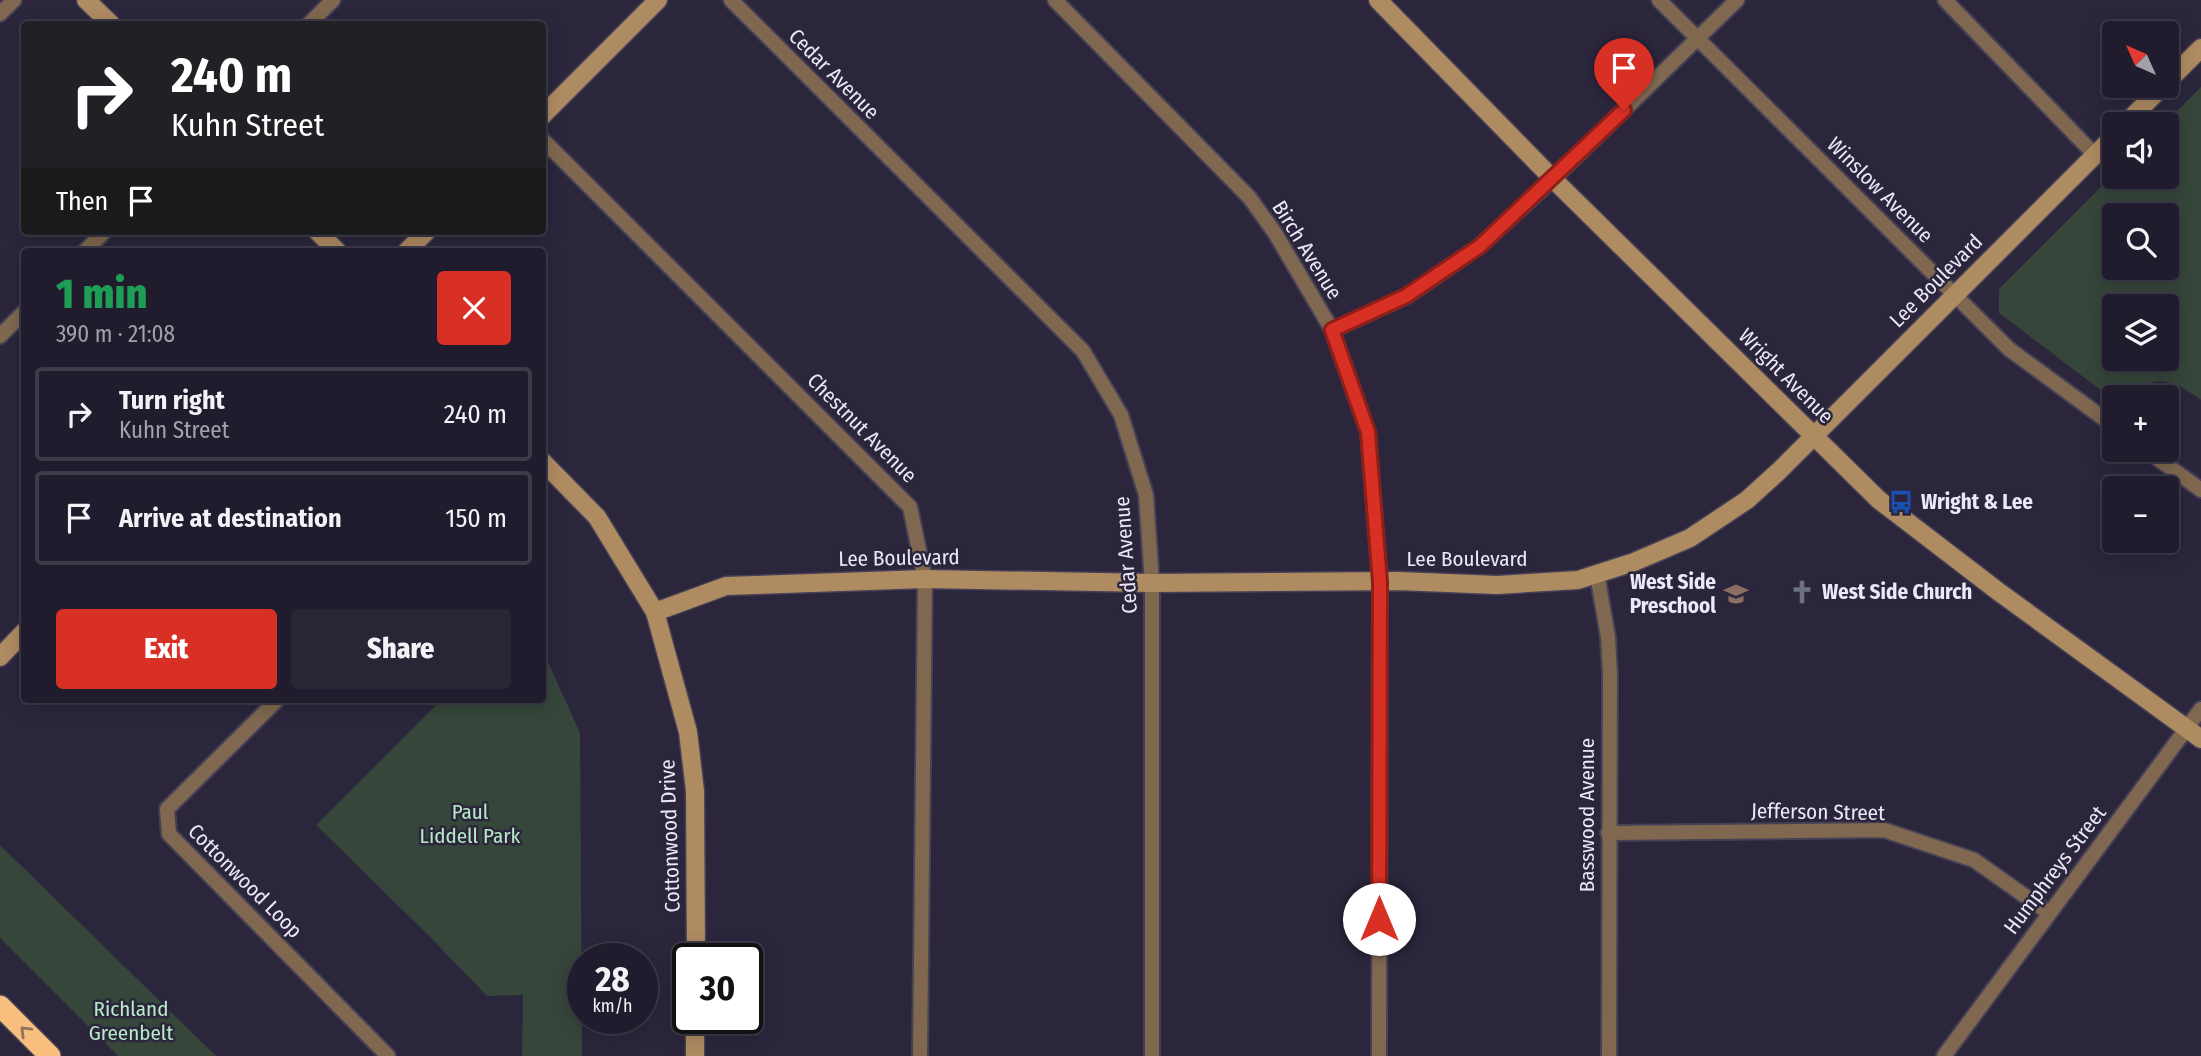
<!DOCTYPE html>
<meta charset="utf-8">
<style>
:root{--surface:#201c2d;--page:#282535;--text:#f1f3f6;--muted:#a2a1aa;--line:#3d3a49;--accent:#d93025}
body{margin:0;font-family:"Fira Sans Condensed",sans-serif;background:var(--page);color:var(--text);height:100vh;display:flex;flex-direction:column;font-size:26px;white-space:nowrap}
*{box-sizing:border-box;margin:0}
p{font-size:23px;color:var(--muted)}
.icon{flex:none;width:38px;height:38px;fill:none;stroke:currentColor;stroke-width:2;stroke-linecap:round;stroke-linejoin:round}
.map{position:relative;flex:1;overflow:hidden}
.sheet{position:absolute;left:21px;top:248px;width:525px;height:455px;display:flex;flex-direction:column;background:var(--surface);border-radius:7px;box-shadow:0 4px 18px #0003,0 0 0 2px var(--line)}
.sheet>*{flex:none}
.hud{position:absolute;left:21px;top:21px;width:525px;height:214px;border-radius:7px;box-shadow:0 4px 18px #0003,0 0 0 2px var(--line);background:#202124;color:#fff;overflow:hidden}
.needle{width:46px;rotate:315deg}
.buttons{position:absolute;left:2102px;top:21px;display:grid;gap:14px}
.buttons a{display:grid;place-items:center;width:77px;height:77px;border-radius:7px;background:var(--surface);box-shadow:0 4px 18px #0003,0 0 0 2px var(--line);font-size:35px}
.speed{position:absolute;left:567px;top:943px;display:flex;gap:14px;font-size:35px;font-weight:700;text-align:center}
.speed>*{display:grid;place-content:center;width:91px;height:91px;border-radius:50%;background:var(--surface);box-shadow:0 4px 18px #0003,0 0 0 2px var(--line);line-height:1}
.speed small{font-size:18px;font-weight:400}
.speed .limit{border:4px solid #111;border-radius:10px;background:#fff;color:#111}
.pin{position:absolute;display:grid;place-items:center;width:60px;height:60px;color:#fff;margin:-72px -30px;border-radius:50% 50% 50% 0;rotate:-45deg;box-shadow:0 0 7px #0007}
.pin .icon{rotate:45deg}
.me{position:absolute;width:77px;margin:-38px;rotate:0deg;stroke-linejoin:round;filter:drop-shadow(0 0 5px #0008)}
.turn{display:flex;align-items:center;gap:24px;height:147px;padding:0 35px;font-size:32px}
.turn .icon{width:91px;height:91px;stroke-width:2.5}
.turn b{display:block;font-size:49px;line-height:60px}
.then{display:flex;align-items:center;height:66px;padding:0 35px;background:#0003;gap:14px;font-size:26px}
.round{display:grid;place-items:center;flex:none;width:74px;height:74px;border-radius:7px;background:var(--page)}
.head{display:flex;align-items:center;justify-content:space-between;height:119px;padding:0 35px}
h1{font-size:42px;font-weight:800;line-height:52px;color:#1e9e55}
.action{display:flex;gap:14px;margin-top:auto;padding:14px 35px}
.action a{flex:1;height:80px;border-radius:7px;background:var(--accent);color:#fff;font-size:28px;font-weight:800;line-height:80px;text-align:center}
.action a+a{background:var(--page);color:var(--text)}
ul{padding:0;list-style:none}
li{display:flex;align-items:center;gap:21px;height:94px;margin:0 14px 10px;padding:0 21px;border:4px solid var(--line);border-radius:7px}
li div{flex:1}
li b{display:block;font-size:26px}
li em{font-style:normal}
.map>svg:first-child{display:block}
.green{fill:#36463a;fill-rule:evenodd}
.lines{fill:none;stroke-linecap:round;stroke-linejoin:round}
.street-casing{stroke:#464156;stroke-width:18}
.secondary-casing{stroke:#464156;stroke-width:21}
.highway-casing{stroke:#464156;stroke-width:24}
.street{stroke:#7f684f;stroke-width:14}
.secondary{stroke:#af8b62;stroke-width:18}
.highway{stroke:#f7be7d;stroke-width:21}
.oneway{stroke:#91725c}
.route-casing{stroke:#8d1f18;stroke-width:18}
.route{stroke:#d93025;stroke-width:12}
.labels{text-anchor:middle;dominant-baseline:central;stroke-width:5;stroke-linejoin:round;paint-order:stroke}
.street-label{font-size:21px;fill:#ebe8f8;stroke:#2b263c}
.poi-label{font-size:21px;font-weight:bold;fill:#ebe8f8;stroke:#2b263c;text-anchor:start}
.park-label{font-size:21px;fill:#b6ebc5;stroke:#2b263c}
</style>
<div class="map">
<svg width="2201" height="1056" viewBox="0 0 2201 1056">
<rect width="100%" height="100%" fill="#2b263c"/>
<g class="green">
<path d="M2201 87V400C2176 382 2156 370 2132 397H2114V400L1999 313V289L2114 174V177H2166V124H2164ZM2114 215H2166V268H2114ZM2114 306H2166V359H2114Z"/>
<path d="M543 651 580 733 582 1056H522L523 995 487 996 431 938 316 825 441 700H542Z"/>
<path d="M0 845 216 1056H118L0 938Z"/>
</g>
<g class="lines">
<g class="street-casing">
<g id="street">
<path d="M731 0 1083 351 1121 415 1146 495 1152 583V1056"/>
<path d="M1055 0 1249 197 1275 233 1332 330 1368 432 1380 582 1379 1056"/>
<path d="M1659 0 2009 349 2114 426"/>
<path d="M1945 0 2095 155"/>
<path d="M0 14 14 0"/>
<path d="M309 24 333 0"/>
<path d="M542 139 910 507 925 579 920 1056"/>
<path d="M84 252 105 231"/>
<path d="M1332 330 1407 296 1480 246 1553 179 1737 0"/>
<path d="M0 336 24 312"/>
<path d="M2146 450 2201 490"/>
<path d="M1597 574 1608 637 1610 675 1609 1056"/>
<path d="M277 700 167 809 169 834 388 1056"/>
<path d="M1608 833 1884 830 1974 860 2049 913"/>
<path d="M1944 1056 2201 709"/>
</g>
</g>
<g class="secondary-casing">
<g id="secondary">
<path d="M86 0 111 24"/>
<path d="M1378 0 1553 179 1879 500 1999 592 2201 739"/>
<path d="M2166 83 2201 48"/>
<path d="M542 116 658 0"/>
<path d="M2125 124 2163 86"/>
<path d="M317 231 338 252"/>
<path d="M406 252 427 231"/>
<path d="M542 461 597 517 655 612 688 732 695 791 696 959"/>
<path d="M655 612 726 586 925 579 1152 583 1398 581 1497 585 1578 580 1634 562 1690 538 1747 500 1779 471 2114 136"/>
<path d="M0 657 24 632"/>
<path d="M695 1056V1018"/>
</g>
</g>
<g class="highway-casing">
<path id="highway" d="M0 1006 50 1056"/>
</g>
<use href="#street" class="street"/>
<use href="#secondary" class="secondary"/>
<use href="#highway" class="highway"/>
</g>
<defs><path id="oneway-chevron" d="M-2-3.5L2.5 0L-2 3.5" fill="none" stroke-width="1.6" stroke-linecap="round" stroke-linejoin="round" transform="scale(1.75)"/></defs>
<use class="oneway" href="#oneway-chevron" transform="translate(25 1031) rotate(-135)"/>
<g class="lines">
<g class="route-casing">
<path id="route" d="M1379 919 1380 582 1368 432 1332 330 1406 296 1480 246 1624 110"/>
</g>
<use href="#route" class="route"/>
</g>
<defs>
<g id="bus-bare" transform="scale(1.89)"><path d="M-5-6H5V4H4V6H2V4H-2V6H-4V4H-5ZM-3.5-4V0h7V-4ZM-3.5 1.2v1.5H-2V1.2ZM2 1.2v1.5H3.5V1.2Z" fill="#1a4fb4" stroke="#2b263c" stroke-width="2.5" paint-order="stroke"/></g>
<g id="church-bare" transform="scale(1.89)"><path d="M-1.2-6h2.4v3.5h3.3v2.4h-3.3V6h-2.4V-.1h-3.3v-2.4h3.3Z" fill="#6b7280" stroke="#2b263c" stroke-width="2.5" paint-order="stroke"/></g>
<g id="school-bare" transform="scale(1.89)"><path d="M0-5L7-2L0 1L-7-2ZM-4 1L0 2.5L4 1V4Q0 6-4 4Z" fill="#8d6e63" stroke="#2b263c" stroke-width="2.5" paint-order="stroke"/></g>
</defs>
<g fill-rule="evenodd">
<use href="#bus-bare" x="1901" y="502"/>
<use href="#church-bare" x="1802" y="592"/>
<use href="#school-bare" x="1736" y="594"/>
</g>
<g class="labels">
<g class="street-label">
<text transform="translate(834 74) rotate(45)">Cedar Avenue</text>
<text transform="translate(1880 190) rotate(45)">Winslow Avenue</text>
<text transform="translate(1307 250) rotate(58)">Birch Avenue</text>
<text transform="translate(1936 281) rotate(-45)">Lee Boulevard</text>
<text transform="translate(1786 376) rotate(45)">Wright Avenue</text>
<text transform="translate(862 428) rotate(45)">Chestnut Avenue</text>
<text transform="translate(1126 555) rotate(-94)">Cedar Avenue</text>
<text transform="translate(899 558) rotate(-1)">Lee Boulevard</text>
<text x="1467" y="559">Lee Boulevard</text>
<text transform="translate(1818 812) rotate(1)">Jefferson Street</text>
<text transform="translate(1587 815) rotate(-90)">Basswood Avenue</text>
<text transform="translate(670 836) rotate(-92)">Cottonwood Drive</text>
<text transform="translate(2055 870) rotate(-53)">Humphreys Street</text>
<text transform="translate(245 881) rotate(45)">Cottonwood Loop</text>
</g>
<g class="poi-label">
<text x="1921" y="502">Wright &amp; Lee</text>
<text x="1716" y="582" text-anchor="end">West Side<tspan x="1716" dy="24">Preschool</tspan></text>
<text x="1822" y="592">West Side Church</text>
</g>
<g class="park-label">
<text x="470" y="812">Paul<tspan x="470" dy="24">Liddell Park</tspan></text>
<text x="131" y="1009">Richland<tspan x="131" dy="24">Greenbelt</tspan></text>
</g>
</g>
</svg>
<div class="buttons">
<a><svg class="needle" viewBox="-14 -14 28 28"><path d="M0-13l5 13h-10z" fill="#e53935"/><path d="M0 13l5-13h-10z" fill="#a2a1aa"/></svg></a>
<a><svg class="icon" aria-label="sound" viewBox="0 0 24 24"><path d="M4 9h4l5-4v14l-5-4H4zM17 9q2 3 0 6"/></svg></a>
<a><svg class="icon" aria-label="search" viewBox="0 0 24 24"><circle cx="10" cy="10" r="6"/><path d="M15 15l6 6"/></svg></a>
<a><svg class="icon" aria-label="layers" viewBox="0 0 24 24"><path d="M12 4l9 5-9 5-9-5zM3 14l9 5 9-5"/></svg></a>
<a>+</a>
<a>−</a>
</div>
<div class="speed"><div>28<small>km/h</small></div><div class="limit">30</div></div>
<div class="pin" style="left:1624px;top:110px;background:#d93025"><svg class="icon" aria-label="arrive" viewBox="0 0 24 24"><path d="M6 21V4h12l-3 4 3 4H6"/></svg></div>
<svg class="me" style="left:1379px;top:919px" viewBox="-20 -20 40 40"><circle r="19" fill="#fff"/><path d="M0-13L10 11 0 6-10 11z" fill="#d93025"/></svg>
<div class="hud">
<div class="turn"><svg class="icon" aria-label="right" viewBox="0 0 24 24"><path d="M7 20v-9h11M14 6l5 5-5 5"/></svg><div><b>240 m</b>Kuhn Street</div></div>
<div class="then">Then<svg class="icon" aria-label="arrive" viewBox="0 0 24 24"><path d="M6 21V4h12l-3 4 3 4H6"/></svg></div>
</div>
<section class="sheet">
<div class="head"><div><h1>1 min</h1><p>390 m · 21:08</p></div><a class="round" style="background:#d93025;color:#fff"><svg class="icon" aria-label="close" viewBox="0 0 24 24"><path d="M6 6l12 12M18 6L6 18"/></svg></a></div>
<ul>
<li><svg class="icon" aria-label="right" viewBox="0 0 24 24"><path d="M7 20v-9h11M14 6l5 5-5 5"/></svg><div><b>Turn right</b><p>Kuhn Street</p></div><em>240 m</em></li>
<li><svg class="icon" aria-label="arrive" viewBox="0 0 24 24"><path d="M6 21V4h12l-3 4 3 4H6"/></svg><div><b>Arrive at destination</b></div><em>150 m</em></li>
</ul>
<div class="action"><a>Exit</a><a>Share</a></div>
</section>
</div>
